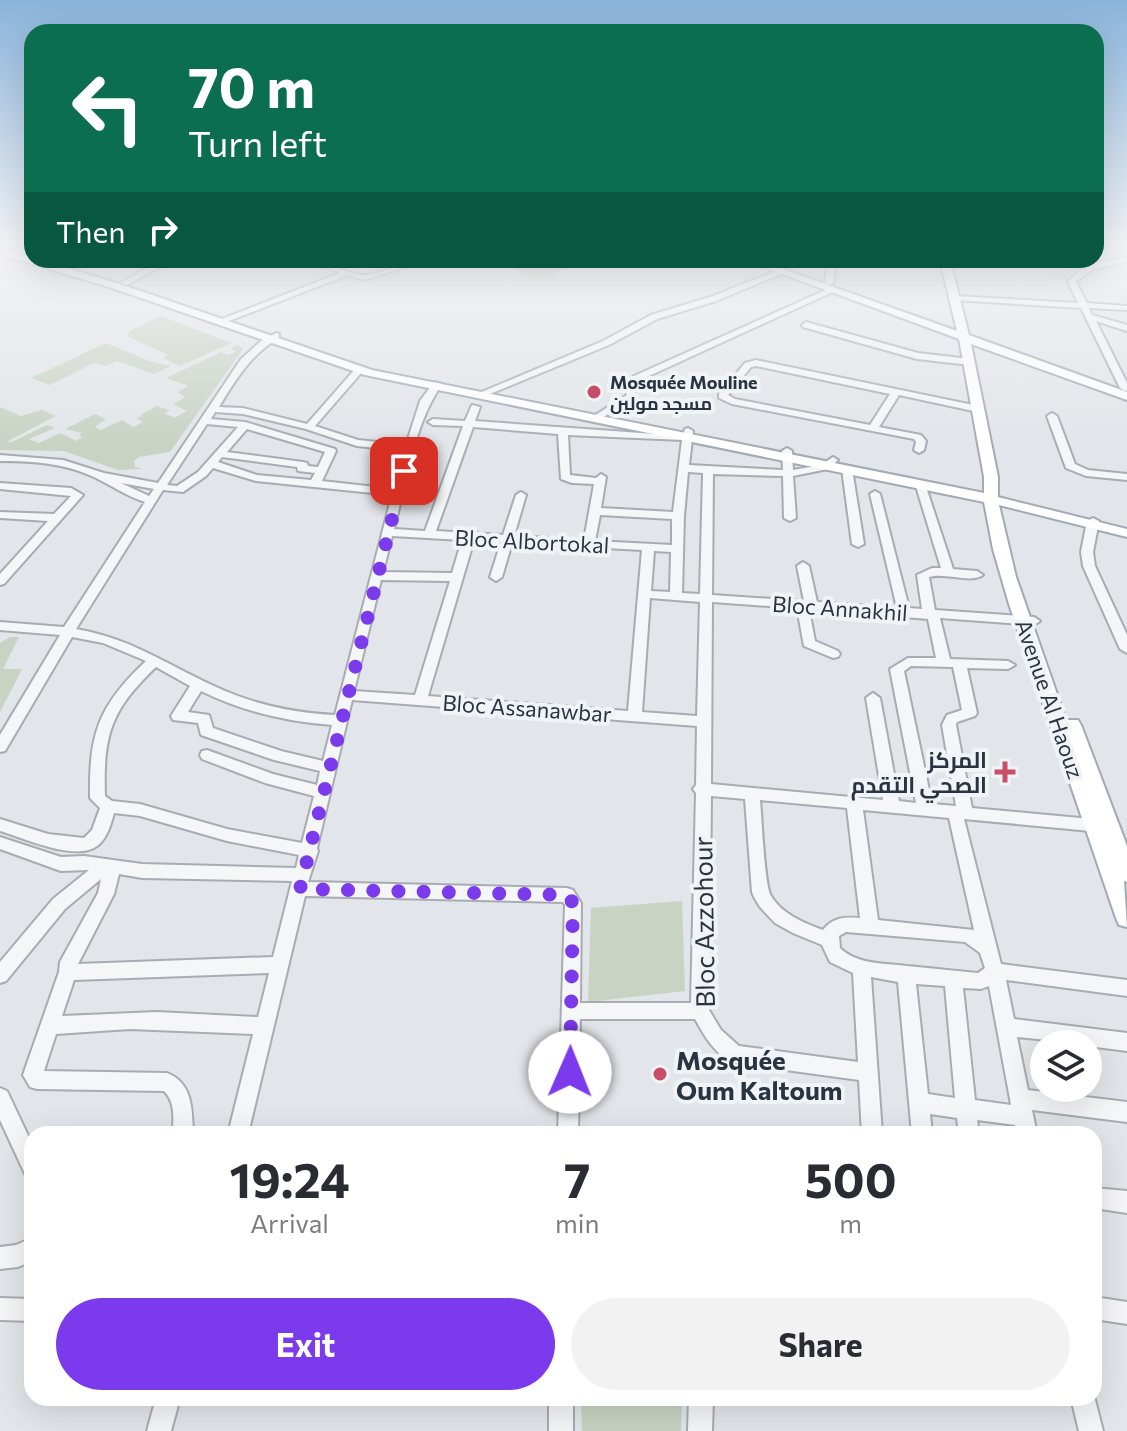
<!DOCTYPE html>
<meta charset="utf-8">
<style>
:root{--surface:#fff;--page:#f2f2f3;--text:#2b2b33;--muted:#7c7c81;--accent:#7c3aed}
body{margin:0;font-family:Commissioner,Cairo,sans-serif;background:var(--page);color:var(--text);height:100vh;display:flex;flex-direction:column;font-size:30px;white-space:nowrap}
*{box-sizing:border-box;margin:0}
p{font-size:26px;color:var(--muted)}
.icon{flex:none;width:44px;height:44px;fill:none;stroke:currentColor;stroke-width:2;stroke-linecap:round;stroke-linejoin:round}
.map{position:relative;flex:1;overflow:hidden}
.drawer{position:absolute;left:24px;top:1126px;width:1078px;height:280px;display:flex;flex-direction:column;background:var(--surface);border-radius:24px;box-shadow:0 8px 32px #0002}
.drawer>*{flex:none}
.banner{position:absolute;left:24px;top:24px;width:1080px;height:244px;border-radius:24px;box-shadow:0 8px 32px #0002;background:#0b6e4f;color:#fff;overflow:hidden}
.tools{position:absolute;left:1030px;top:1030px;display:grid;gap:16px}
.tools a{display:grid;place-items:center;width:72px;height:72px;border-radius:50%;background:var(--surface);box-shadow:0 8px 32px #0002;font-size:40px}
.pin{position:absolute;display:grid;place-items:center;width:68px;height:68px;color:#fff;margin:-34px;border-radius:16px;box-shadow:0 4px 12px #0006}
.me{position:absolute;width:88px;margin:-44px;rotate:1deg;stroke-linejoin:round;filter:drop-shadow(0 0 6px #0008)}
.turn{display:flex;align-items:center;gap:28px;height:168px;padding:0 32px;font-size:36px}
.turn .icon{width:104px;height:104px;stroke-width:2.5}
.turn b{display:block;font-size:56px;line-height:68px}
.then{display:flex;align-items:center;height:76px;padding:0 32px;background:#0003;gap:16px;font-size:30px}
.eta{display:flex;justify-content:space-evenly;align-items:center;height:136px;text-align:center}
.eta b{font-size:48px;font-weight:700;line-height:56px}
.cta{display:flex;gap:16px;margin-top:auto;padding:16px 32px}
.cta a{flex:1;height:92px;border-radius:48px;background:var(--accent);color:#fff;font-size:32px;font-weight:700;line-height:92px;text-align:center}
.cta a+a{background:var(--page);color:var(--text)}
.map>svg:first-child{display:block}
.green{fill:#c8d3c3}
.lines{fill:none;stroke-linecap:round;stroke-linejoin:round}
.minor-casing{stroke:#a7acb3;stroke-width:4}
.major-casing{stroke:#a1aab5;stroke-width:4}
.minor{fill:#f4f6f8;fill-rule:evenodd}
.major{fill:#fff;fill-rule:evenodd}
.route{stroke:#7c3aed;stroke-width:14;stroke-dasharray:0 25.2}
.poi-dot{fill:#c84d67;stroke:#f1f4f7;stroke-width:3}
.labels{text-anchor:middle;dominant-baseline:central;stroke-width:8;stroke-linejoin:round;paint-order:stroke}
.far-poi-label{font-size:18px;font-weight:bold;fill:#2a3440;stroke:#f1f4f7;text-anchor:start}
.street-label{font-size:22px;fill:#2a3440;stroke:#f1f4f7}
.poi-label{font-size:22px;font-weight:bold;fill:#2a3440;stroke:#f1f4f7;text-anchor:end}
.near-street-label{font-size:26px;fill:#2a3440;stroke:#f1f4f7}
.near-poi-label{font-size:26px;font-weight:bold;fill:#2a3440;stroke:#f1f4f7;text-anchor:start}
</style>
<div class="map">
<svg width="1127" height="1431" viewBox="0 0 1127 1431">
<rect width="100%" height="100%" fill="#e2e5e9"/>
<g class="green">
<path d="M502 260H593L537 279 498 261Z"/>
<path d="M161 316 231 343 180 366 163 358 168 355 127 336 130 331Z"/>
<path d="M106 343 152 362 171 366 154 374 117 361 105 366 94 363 50 385 31 378Z"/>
<path d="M238 345 243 349 170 452 139 457 134 461 135 467 142 469 118 470 64 451 0 450V407L21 416 42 410 56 416 8 441 10 443 47 425 55 428 29 439 39 443 60 433 76 441 82 437 79 435 82 433 65 429 95 414 106 419 95 427 101 430 122 420 133 427 143 422 136 418 144 416 140 415 157 406 169 410 165 413 174 418 187 411 173 404 185 397 178 392 188 386 166 378 221 352 229 355 236 352 231 348Z"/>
<path d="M10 637H19L3 669H22L0 712V643Z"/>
<path d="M682 901 685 991 588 1002 591 908Z"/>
<path d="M581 1398H682L681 1431H582Z"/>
</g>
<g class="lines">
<g class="minor-casing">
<g id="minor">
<path d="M23 246 32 248 14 256 7 254Z"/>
<path d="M1127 258V262L1091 270 1076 282 1087 303 1127 306V310L1089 308 1092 315 1127 325V331L1096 321 1127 383V390L1125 391 1120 388 1081 308 954 300 950 298 954 296 1078 303 1068 282C1082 263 1105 260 1127 258Z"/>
<path d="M162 260H172L127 285 120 283Z"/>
<path d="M306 260C326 260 351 277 367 275 388 272 406 260 428 260L364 280 348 275 221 324 214 322 340 273Z"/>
<path d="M828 260H836L833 283 829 285 825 283Z"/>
<path d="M779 270 786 272 716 301 657 319 609 345 480 398 472 396 603 341 651 315 710 297Z"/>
<path d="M830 288 837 290 640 380 634 386 635 398 597 421 589 419 627 395 624 385 634 376Z"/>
<path d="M806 322 918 353 970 359 974 362 970 365 917 359 803 327 802 325Z"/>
<path d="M276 333 279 334V338C251 354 236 379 219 407L243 408 307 424 356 368H362V372L315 426 358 440 406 445 420 401 434 382 442 384C414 424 406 482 394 529L425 531 463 426 433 425 428 422 433 419 465 421 472 405 480 407 475 421 655 434H683L685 429 688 428 693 431 689 465 783 470 782 451 787 448 792 451 793 470 821 465 833 457 838 460 828 469 793 476 796 518 790 521 784 518 783 476 713 474 712 595 804 601 797 566 803 562 809 566 817 602 897 608 870 494 875 491 880 494 909 608 922 609 917 575 932 568H941L915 483 916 481H924L953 569 977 571 983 575C969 584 946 572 929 577L935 610 1034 617 1040 621 1034 625 940 618 950 659 1008 661 1015 665 1008 669 967 668 977 713 975 716 957 722 956 725 972 808 1101 820 1107 822 1109 826 1107 830 1101 832 964 819 1001 964 1127 980V996L1006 980 1014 1019 1127 1033V1051L1088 1046V1044L1017 1037 1028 1090 1127 1102V1122L1032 1110 1037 1134H1017L1015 1125 977 1120 979 1134H959L957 1118 930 1114 932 1134H912L898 982 871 977 882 1134H862L859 1080 735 1063C715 1055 705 1037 695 1019H580L578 1134H558L565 905 563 902 305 896 248 1134H228L253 1034 130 1029 56 1034 44 1071 167 1073C193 1083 192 1110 193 1134H173C173 1118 176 1103 164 1091L37 1089 30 1087 23 1075 59 972 60 962 98 893 101 879 65 909 6 981 0 983V962L53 899 89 870 61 871 0 849V837L61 857 84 856 142 864 296 868 299 855 227 841 140 816 114 813C111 824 107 839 97 846 75 862 24 838 0 831V819L48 834 84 838 92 830 100 808 90 798C89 734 98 706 146 661L103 643 72 637 5 751 0 752V735L60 635 0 630V622L64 627 145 502C126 496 111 485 94 477 64 463 32 461 0 461V455L63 460 104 473 158 483 241 359 261 341ZM215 412 243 414 306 429 357 446 404 451 394 489 322 481 336 451 335 449 245 422 211 419ZM207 424 238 427 198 472 177 486 167 485ZM473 427 558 434 561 479 572 483 594 484 584 540 514 536 526 495 521 492 516 495 503 535 436 531ZM247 429 325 452 318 467 308 466 307 463 303 462 227 452ZM568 435 682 440 673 512 601 508 606 477 601 474 596 478 570 475ZM222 457 297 467 298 471 315 473 311 480 257 475 218 462ZM213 468 256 481 392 495 335 715C293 713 252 704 214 686 163 663 133 639 76 629L163 490 183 492 206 476ZM688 472 703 473 700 594 682 593 684 516ZM121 483 154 489 149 496ZM600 515 672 519V545L595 541ZM392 536 462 540 452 573 383 572ZM474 540 501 542 490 577 496 581 502 577 512 543 642 550 628 711 428 696ZM654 551 671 552 670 592 651 591ZM381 580 450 581 415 695 354 691ZM650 598 700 602 697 716 642 712ZM712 602 797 608 804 646 833 658 838 657 840 654 838 651 815 641 809 609 928 619 936 658H908L890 669 916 803 899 801 880 698 873 693 866 698 883 800 711 784ZM911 666 953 667 962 710 947 715 942 725 956 806 932 804 904 671ZM156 667 190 686 171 716 173 720 198 723 201 735 274 760 320 771 317 785 273 774 207 750 202 751 200 755 202 759 265 783 314 796 302 843 227 829 140 804 112 801 105 796C103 734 111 710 156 667ZM201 691C242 711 287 722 332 725L323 761 281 751 213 728 209 715 188 712ZM352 700 697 726 696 785 693 789 696 793 691 1003H580L581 903 573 890 567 888 308 882 318 851 317 848ZM711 796 745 799 752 892 754 897 760 907 775 923 793 933 822 945 830 962 853 973 858 1062 739 1046 721 1030 709 1010ZM760 800 847 808 860 918C845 917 833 917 823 930 804 923 782 914 771 896 764 884 762 818 760 800ZM863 810 949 818 974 930 878 920ZM119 874 142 878 292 881 273 957 78 964 114 894ZM846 932 965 942 980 953 985 968 978 973C954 971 931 968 907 966 886 963 857 965 840 948L839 936ZM269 973 258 1017 157 1012 62 1016 74 980ZM916 984 945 986 955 1098 928 1094ZM989 986 1010 1099 1011 1105 975 1100 963 988 981 989Z"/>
<path d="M756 360 978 406 983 409 978 412 899 395 879 427 921 435 926 441 924 450 919 453 914 450 916 442 914 439 732 404 719 398V394L745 363ZM756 366 890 394 870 425 735 399 728 395 751 367Z"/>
<path d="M1052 413 1057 416 1075 464 1088 470 1127 474V480L1086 476 1066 468 1047 416Z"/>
<path d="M847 466 852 469 864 544 858 547 852 544 842 469Z"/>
<path d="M0 483 71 488 83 495 4 584 0 585V574L48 521 0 518V512L54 514 71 496 0 489Z"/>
<path d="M1093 518 1099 521 1093 552 1095 566 1127 635V653L1120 649 1083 566 1081 552 1087 521Z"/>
<path d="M0 1088 7 1091 32 1144V1177L25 1174 0 1120Z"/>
<path d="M1094 1188 1127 1191V1213L1094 1208Z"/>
<path d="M32 1238V1261L18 1267 0 1269V1247L16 1245Z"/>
<path d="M1094 1297 1127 1302V1324L1094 1319Z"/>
<path d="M0 1298 32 1299V1321L0 1320Z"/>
<path d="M1094 1396 1103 1431H1079L1071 1398H1094Z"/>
<path d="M156 1398H180L171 1431H147Z"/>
<rect x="549" y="1398" width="24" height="33"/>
<path d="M689 1398H713L712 1431H688Z"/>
</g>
</g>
<g class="major-casing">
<path id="major" d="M0 248 120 284 372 370 984 493V477L959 339 744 260H758L957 331 940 260H950L969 335 1127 392V400L971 344 998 477V497L1127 529V537L999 505 1016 577 1066 720H1078L1081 725 1127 846V882L1124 881 1127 927 1119 925 1116 918 1009 604 993 549 984 502 365 375 112 288 0 254Z"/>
</g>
<use href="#minor" class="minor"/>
<use href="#major" class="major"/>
</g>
<linearGradient id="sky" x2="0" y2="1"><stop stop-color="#8ab4db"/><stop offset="0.55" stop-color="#f2f3f5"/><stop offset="1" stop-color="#f2f3f5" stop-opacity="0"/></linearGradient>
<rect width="1127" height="446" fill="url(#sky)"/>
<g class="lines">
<path class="route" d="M404 471 300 889 567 895 573 903 570 1072"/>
</g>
<g class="poi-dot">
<circle cx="594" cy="392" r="8"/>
<path d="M1001 760h8v8h8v8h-8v8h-8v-8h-8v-8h8z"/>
<circle cx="660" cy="1074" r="8"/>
</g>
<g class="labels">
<g class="far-poi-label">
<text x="610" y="382">Mosquée Mouline<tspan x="610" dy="21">مسجد مولين</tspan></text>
</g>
<g class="street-label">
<text transform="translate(532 541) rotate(3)">Bloc Albortokal</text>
<text transform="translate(840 608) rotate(4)">Bloc Annakhil</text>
<text transform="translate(1050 699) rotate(71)">Avenue Al Haouz</text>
<text transform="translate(527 708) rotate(4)">Bloc Assanawbar</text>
</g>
<g class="poi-label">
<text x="987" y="759">المركز<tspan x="987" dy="25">الصحي التقدم</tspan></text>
</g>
<g class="near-street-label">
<text transform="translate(703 922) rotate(-91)">Bloc Azzohour</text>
</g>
<g class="near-poi-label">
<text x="676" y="1059">Mosquée<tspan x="676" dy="30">Oum Kaltoum</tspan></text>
</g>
</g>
</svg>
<div class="tools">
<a><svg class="icon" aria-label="layers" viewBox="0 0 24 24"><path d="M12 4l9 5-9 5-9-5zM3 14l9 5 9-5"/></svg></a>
</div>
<div class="pin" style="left:404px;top:471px;background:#d93025"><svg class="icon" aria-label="arrive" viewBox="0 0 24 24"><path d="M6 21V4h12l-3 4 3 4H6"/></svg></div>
<svg class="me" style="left:570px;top:1072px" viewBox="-20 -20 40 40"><circle r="19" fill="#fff"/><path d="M0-13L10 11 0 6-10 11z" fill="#7c3aed"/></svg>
<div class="banner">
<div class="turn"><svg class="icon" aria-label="left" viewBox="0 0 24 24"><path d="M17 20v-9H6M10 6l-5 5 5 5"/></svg><div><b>70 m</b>Turn left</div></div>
<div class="then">Then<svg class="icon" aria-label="right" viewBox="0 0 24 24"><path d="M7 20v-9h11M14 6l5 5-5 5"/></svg></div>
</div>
<section class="drawer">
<div class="eta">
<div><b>19:24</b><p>Arrival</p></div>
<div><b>7</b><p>min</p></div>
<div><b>500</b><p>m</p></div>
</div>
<div class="cta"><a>Exit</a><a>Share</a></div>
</section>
</div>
